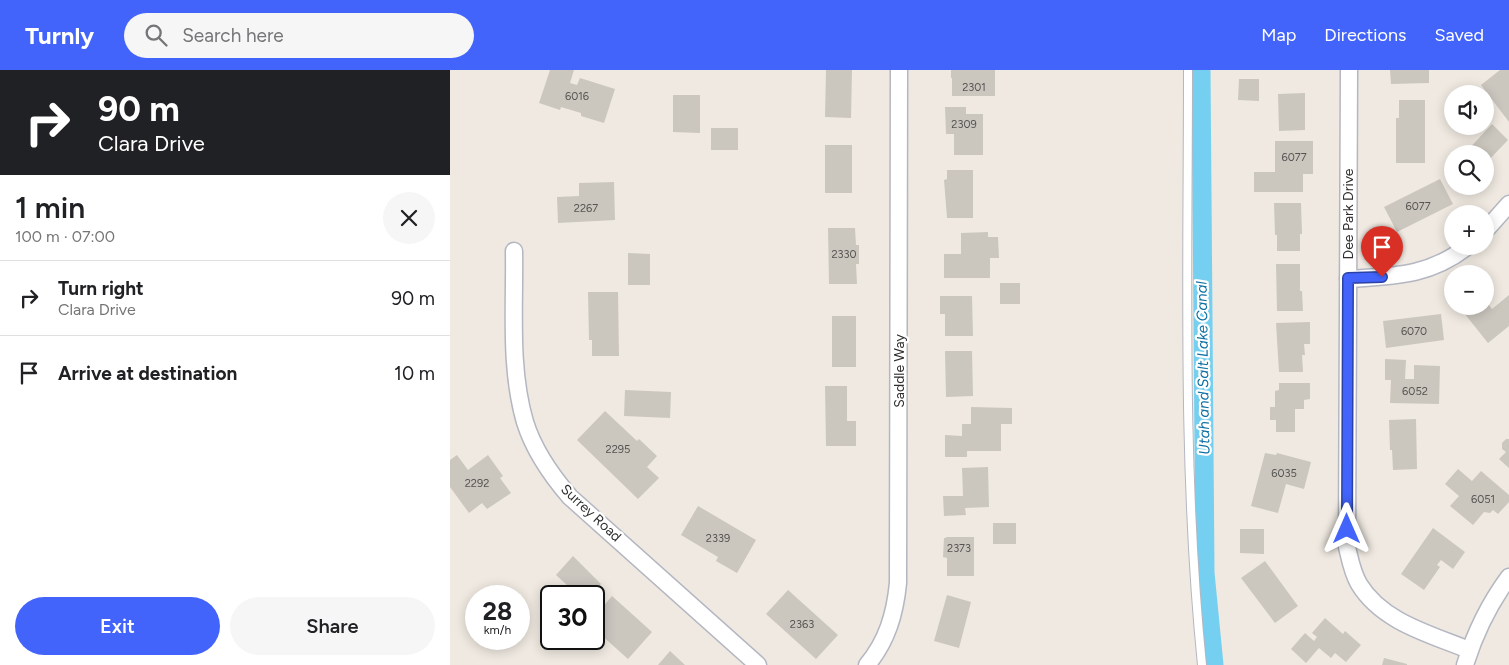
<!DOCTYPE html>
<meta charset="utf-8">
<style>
:root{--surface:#fff;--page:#f6f6f6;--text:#202124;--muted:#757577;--line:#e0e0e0;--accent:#4264fb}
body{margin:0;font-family:Figtree,sans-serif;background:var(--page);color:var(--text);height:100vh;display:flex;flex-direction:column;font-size:19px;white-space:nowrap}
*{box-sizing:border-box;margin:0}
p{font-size:16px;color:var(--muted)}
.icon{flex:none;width:28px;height:28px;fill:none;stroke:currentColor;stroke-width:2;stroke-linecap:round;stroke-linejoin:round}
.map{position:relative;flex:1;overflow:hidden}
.drawer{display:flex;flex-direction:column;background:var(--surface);width:450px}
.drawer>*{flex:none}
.banner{background:#202124;color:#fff;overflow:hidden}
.controls{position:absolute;left:994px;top:15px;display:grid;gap:10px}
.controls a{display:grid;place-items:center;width:50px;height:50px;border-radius:50%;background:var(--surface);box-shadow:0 2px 12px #0003;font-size:25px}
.speed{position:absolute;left:15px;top:515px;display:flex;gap:10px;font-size:25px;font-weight:700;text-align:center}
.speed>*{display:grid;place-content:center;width:65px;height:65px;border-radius:50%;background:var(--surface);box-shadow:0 2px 12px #0003;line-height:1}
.speed small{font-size:12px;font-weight:400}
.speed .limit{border:2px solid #111;border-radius:8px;background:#fff;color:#111}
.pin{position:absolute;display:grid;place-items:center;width:42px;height:42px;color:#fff;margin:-51px -21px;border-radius:50% 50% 50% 0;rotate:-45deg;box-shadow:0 0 5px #0007}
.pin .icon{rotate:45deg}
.me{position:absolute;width:55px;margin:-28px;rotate:0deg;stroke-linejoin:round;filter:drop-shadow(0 0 4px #0008)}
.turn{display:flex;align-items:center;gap:18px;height:105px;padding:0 15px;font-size:22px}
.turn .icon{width:65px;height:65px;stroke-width:2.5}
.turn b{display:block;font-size:35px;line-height:42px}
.round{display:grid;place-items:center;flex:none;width:52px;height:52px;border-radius:26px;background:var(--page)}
.head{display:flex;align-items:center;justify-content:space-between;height:85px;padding:0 15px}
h1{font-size:30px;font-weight:600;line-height:38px}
.cta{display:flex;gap:10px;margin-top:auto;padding:10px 15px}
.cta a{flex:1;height:58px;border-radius:30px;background:var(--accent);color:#fff;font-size:20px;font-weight:600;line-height:58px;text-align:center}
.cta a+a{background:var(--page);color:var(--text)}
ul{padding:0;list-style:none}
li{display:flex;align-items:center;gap:15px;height:75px;padding:0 15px;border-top:1px solid var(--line)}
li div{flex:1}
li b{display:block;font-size:19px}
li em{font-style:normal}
header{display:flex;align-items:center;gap:30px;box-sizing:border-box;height:70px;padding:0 25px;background:var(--accent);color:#fff}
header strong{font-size:24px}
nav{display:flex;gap:28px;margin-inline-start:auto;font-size:18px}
.search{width:350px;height:45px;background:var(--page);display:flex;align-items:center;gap:12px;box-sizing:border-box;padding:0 18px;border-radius:28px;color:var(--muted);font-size:19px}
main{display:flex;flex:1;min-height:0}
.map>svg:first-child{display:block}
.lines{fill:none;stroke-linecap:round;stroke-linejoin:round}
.canal{stroke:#75cff0;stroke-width:19}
.building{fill:#cbc7bf}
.lane-casing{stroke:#b4b7c1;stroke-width:10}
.street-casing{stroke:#b4b7c1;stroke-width:19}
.lane{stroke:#fff;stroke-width:8}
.street{stroke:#fff;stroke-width:16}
.route-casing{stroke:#2b41a3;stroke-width:12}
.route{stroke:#4264fb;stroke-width:9}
.labels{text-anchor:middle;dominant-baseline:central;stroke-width:4.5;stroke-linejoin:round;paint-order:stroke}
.number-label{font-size:11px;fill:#555452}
.street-label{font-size:14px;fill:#2e2e2e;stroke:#fff}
.water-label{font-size:15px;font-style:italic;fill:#0d6fa3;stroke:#fff}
</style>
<header>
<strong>Turnly</strong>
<div class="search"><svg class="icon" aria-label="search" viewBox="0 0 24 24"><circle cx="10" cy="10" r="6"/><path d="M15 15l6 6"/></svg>Search here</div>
<nav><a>Map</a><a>Directions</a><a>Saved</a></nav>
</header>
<main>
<section class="drawer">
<div class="banner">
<div class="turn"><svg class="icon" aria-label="right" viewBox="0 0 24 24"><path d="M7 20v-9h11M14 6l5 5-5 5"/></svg><div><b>90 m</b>Clara Drive</div></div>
</div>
<div class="head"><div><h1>1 min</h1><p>100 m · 07:00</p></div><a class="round"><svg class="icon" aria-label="close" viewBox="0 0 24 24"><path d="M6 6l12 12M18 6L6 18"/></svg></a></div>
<ul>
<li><svg class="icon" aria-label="right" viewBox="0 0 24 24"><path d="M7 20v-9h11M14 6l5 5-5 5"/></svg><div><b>Turn right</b><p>Clara Drive</p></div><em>90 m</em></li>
<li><svg class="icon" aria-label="arrive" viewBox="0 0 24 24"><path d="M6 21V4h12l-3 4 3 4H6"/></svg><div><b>Arrive at destination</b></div><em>10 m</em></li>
</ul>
<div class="cta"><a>Exit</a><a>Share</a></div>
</section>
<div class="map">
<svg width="1059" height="595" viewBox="0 0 1059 595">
<rect width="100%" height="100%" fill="#efe9e1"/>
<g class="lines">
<path class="canal" d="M751 0 755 503 764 595"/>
</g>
<g class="building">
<path d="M100 0H124L120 13 127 15 130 8 165 19 154 53 131 46V43L111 37 110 40 89 33Z"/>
<path d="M376 0H402L401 48 375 47Z"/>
<path d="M501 0H545V26H502V8H501Z"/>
<path d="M940 0H979V13L941 14Z"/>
<path d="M1050 0H1059V52L1031 15Z"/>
<path d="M789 9H809V31L788 30Z"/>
<path d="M855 23V60L829 61 828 24Z"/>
<path d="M223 25H250V63L223 62Z"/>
<path d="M949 30H975V93H946V48H949Z"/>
<path d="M495 37H516V44H533V85H504V64H496Z"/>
<path d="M1042 54 1058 70 1035 94V84H1014Z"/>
<rect x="261" y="58" width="27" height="22"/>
<path d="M825 71H863V104H853V122H804V102H825Z"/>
<rect x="375" y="75" width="27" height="48"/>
<path d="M497 100H523V148H497L494 110 497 109Z"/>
<path d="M990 109 1003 134 947 162 934 137Z"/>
<path d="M164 112 165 150 108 153 107 127 129 126V113Z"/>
<path d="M824 133H851L852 164H850V181H827V165H825Z"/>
<path d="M378 158H405L406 175H409V194H406L407 214H379Z"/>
<path d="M538 162V167H548L549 188H540V208H494V184H511V163Z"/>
<path d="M178 183 200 184V215H178Z"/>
<path d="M826 194H850V221H852L853 241H827Z"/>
<rect x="550" y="213" width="20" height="21"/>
<path d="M138 222H168L169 286H142V270H139Z"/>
<path d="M1059 225V256L1038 273 1014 243 1022 236H1035V230L1042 239Z"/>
<path d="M490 226H522L523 266H495V244H490Z"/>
<path d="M991 244 994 270 936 278 933 251Z"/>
<rect x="382" y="246" width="24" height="51"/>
<path d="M860 252V274H854L855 285H852L853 302H829L826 253Z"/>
<path d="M495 281H522L523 326 496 327Z"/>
<path d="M935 289 956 290 955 309H964V295L990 296 989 334 940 333 941 310H935Z"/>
<path d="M829 313H860V329L854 330V339H845V362H826V350H820V337H825V321L829 320Z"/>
<path d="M375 316H397V351H406V376H376Z"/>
<path d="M175 320 221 322 220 348 174 346Z"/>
<path d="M521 337 562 338V354H551V381H517V387H495V365L512 366V354H521Z"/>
<path d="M155 341 187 371 189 369 207 386 197 397 209 408 188 429 127 370Z"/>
<path d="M966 349 967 399 943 400 942 380H940L939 350Z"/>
<path d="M1056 369H1059V398L1049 389 1056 382 1052 379V373Z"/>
<path d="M815 383 826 385 827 383 861 392 854 419 836 414 828 443 801 436Z"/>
<path d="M7 385 18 400 38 385 53 406 50 408 61 423 37 439 32 433 19 443 0 417V390Z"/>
<path d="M538 397 539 437 515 438 516 445 494 446 493 426H513L512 398Z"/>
<path d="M1008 399 1022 411 1031 401 1059 425V432L1048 444 1043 440 1040 443 1034 442 1023 455 1000 436 1009 426 995 414Z"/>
<path d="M248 436 306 470 287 503 266 491 268 487 231 465Z"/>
<rect x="543" y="453" width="23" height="21"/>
<path d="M983 458 1015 482 1003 499 991 490 987 495 990 497 974 520 951 504Z"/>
<path d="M790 459H814V484L790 483Z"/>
<path d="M496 467H524V506H497V488L493 487 494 468H496Z"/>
<path d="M123 486 151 514 140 526H129L106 505Z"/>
<path d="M815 491 848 536 825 553 791 508Z"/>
<path d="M338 520 388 565 366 589 316 544Z"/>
<path d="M497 525 521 532 509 578 484 571Z"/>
<path d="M162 526 202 562 178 589 149 563 144 569V547Z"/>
<path d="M875 548 893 564 895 561 911 575 896 592 885 583 881 588 869 578 856 593 841 579 855 563 864 571 867 567 862 563Z"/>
<path d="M220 581 235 595H208Z"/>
<path d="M934 588 957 594V595H932Z"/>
</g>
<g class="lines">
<g class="lane-casing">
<path id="lane" d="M738 0C738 198 732 398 752 595"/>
</g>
<g class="street-casing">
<g id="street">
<path d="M899 0 897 477C900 489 902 502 909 514 932 552 980 564 1019 580"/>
<path d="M1035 161 1059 134"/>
<path d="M64 181C65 238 59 297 75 352 84 381 101 405 120 427L308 595"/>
<path d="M898 209C945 206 980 206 1018 176"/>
<path d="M417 595C437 571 445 544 448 513L449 0"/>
<path d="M1015 595C1025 563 1039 534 1059 507"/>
</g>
</g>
<use href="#lane" class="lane"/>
<use href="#street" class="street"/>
</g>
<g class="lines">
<g class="route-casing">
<path id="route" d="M897 459 898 208 932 207"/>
</g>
<use href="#route" class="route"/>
</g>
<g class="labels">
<g class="number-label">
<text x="524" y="17">2301</text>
<text x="127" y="26">6016</text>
<text x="514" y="54">2309</text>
<text x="844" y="87">6077</text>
<text x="968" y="136">6077</text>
<text x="136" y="138">2267</text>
<text x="394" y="184">2330</text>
<text x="964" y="261">6070</text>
<text x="965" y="321">6052</text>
<text x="168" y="379">2295</text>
<text x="834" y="403">6035</text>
<text x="27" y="413">2292</text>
<text x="1033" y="429">6051</text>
<text x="268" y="468">2339</text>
<text x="509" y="478">2373</text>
<text x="352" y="554">2363</text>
</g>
<g class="street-label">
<text transform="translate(898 144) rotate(-90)">Dee Park Drive</text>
<text transform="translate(449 301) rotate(-90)">Saddle Way</text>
<text transform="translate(141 443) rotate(43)">Surrey Road</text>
</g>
<g class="water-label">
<text transform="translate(753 298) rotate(-91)">Utah and Salt Lake Canal</text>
</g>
</g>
</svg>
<div class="controls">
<a><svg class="icon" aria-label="sound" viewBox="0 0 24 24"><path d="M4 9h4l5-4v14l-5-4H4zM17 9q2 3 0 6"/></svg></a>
<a><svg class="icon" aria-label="search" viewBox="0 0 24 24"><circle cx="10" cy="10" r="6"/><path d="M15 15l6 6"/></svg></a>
<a>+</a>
<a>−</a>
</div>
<div class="speed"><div>28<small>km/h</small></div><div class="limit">30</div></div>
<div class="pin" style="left:932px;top:207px;background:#d93025"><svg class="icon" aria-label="arrive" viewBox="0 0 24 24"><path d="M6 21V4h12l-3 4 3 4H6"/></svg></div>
<svg class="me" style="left:897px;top:459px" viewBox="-20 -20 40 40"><path d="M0-17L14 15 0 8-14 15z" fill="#4264fb" stroke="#fff" stroke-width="4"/></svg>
</div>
</main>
